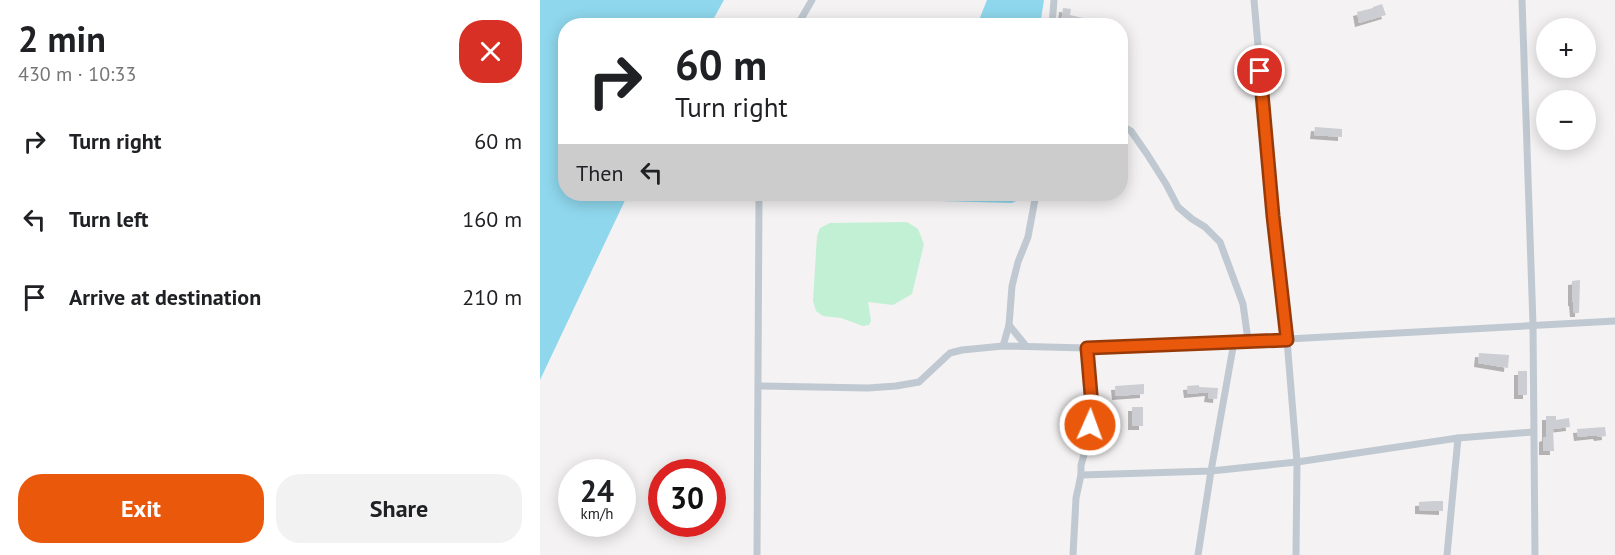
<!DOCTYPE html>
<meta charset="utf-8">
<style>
:root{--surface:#fff;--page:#f2f2f2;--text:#202124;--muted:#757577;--accent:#ea580c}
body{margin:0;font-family:"PT Sans",sans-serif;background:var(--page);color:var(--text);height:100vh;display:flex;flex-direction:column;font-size:22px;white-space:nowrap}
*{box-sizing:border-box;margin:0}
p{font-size:20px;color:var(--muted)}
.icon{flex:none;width:33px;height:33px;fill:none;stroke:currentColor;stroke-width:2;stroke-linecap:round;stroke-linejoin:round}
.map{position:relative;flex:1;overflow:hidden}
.details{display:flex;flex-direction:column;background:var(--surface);width:540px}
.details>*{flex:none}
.hud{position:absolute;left:18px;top:18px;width:570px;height:183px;border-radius:24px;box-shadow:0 3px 15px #0003;background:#fff;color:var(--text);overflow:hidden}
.controls{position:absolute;left:996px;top:18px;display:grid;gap:12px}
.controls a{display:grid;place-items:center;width:60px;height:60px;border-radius:50%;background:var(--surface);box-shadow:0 3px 15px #0003;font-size:30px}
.speed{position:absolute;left:18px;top:459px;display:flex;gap:12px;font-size:30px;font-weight:700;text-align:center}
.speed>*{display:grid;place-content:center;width:78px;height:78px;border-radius:50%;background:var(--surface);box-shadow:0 3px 15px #0003;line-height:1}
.speed small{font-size:15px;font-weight:400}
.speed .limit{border:9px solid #d22;background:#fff;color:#111}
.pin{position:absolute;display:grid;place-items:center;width:51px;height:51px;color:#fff;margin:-26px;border:3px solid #fff;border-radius:50%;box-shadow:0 2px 6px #0007}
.me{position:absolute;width:66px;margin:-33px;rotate:2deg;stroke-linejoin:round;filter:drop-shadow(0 0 4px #0008)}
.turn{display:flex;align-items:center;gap:21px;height:126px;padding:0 18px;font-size:27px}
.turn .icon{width:78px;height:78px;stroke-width:2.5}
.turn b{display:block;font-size:42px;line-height:51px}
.then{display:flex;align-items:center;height:57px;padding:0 18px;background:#0003;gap:12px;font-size:22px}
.round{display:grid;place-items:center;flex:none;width:63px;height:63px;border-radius:24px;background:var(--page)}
.headline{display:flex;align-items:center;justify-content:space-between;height:102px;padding:0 18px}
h1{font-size:36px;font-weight:800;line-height:45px}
.cta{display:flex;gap:12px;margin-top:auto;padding:12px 18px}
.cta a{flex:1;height:69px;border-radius:24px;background:var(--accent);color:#fff;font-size:24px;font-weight:800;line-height:69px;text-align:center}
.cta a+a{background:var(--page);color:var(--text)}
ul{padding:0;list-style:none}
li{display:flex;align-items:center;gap:18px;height:78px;padding:0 18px}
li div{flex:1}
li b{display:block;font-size:22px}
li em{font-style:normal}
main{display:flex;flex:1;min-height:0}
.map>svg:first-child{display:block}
.green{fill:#c2f0d5}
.water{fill:#8fd7ed}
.building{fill:#ccced4;filter:url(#shadow)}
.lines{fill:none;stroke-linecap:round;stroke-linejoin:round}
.minor{stroke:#c0c9d1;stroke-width:7}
.route-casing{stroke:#983908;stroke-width:15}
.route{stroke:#ea580c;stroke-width:10}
</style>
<main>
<section class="details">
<div class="headline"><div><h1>2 min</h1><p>430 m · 10:33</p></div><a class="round" style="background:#d93025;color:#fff"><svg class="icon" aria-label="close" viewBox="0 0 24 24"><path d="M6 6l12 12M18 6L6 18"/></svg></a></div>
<ul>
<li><svg class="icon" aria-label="right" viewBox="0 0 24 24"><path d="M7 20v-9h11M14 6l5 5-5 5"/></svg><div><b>Turn right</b></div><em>60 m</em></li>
<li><svg class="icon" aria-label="left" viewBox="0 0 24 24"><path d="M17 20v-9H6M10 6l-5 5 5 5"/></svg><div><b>Turn left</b></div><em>160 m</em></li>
<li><svg class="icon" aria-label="arrive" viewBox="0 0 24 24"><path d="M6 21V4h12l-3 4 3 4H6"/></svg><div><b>Arrive at destination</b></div><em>210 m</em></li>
</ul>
<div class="cta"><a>Exit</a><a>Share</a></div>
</section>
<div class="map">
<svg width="1075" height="555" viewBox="0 0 1075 555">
<defs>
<filter id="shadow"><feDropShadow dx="-4" dy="4" stdDeviation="0" flood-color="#0004"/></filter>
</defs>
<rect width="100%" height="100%" fill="#f4f2f2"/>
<path class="green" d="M367 222 378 229 384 244 372 294 353 305 328 302 331 321 329 325 323 326 301 318 283 316 276 311 273 301 277 236 280 228 290 223Z"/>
<g class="water">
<path d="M0 0H184L170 25 26 26V194H88L0 380Z"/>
<path d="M447 0H504L500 25H437Z"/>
<path d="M254 194H475L476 201 472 203 257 197Z"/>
</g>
<g class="building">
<path d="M842 4 846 15 819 23 817 12 833 8V7Z"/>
<path d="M523 8 531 9 530 15 543 18 542 26 521 24Z"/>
<path d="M775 127 802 129V137L774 135Z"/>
<path d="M1040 280 1039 313H1034L1033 302H1032V281Z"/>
<path d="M939 353 969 355 968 368 938 363Z"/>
<rect x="978" y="371" width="9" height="24"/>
<path d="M604 384V394L576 396 575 386Z"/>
<path d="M659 385V387L678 388 677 399 668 398 669 392 648 394 647 386Z"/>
<rect x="592" y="407" width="11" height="19"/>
<path d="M1006 416H1016V420L1029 418 1030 427 1013 429 1014 451H1003V438L1006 437Z"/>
<path d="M1065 427 1066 436 1058 437 1057 435 1038 437 1037 429Z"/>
<path d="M894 501H903V511L879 510V502Z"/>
</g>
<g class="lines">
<g class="minor">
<path d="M714 0 733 217 747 340 757 462 756 555"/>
<path d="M982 0 993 325 995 555"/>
<path d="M257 26 272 0"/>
<path d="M512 26 514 0"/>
<path d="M580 125 591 131 607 154 626 184 638 207 652 219 665 227 680 242 703 304 708 340"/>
<path d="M469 325 486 346"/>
<path d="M463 346 469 325 472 286 478 262 488 237 496 194"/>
<path d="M219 386 328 388 356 386 379 382 410 353 422 350 463 346 547 348 694 342 1075 321"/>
<path d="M541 475 671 471 757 462 918 438 993 432"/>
<path d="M217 555 219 194"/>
<path d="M533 555 536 498 541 475V465L550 435 552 406 547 348"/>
<path d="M658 555 671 471 694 342"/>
<path d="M907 555 918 438"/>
</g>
</g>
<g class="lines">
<g class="route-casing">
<path id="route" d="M550 425 552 406 547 348 747 340 733 216 720 71"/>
</g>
<use href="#route" class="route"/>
</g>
</svg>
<div class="controls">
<a>+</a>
<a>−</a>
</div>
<div class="speed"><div>24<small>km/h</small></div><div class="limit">30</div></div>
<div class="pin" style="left:720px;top:71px;background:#d93025"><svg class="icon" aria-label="arrive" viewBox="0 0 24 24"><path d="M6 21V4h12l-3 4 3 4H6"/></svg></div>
<svg class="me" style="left:550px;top:425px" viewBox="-20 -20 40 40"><circle r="17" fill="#ea580c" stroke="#fff" stroke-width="3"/><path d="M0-11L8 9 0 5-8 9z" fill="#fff"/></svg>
<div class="hud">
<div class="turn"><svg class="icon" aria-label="right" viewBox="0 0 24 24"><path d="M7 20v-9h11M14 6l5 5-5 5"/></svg><div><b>60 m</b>Turn right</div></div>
<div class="then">Then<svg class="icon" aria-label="left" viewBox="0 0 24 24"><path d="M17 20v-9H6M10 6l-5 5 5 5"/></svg></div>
</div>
</div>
</main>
